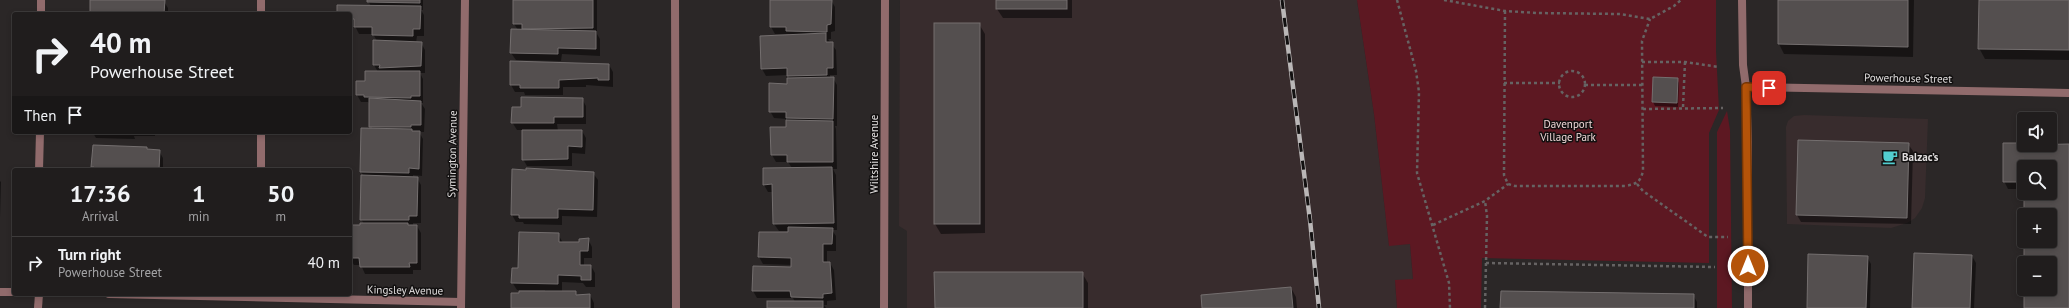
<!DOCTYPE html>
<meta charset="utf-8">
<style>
:root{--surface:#201d1d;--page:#282626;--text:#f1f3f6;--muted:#a2a2a4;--line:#3d3b3b}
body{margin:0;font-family:"PT Sans",sans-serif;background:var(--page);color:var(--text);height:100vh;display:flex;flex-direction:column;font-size:15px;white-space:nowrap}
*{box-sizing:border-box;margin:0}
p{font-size:13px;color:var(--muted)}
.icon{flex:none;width:22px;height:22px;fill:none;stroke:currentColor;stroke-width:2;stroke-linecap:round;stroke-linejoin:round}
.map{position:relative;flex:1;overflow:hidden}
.details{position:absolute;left:12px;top:168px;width:340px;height:128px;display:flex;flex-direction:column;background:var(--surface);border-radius:4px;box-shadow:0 2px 6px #0003,0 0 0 1px var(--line)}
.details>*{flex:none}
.hud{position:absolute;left:12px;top:12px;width:340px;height:122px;border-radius:4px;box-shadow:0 2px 6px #0003,0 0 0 1px var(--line);background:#201d1d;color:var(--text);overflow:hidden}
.fabs{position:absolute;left:2017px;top:112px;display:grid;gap:8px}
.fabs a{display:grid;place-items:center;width:40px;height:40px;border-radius:4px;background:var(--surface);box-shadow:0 2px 6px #0003,0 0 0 1px var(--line);font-size:20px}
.pin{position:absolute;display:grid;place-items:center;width:34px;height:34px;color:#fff;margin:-17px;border-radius:8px;box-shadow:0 2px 6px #0006}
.me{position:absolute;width:44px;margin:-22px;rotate:0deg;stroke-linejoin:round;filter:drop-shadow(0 0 3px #0008)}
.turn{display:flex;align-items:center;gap:14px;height:84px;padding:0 12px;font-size:18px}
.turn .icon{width:52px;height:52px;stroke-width:2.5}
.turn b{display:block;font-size:28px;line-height:34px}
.then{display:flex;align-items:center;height:38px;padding:0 12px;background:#0003;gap:8px;font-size:15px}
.eta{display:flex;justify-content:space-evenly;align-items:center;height:68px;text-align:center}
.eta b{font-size:24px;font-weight:700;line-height:28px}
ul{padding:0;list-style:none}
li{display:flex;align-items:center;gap:12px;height:52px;padding:0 12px;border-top:1px solid var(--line)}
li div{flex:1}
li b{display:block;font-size:15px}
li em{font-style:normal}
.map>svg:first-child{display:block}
.built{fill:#382c2d}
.green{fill:#5d1822}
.shadow{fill:#0007}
.building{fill:#544f4f;stroke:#746f6f}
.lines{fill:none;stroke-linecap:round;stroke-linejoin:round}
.path{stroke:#666363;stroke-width:2.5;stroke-dasharray:3 3;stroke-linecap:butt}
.service{stroke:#916b6c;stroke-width:8}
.minor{stroke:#916b6c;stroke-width:8}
.tertiary{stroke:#916b6c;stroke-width:8}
.rail-casing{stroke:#bab7b7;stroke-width:4.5}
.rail{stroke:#121010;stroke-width:3;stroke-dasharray:9;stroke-linecap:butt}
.route-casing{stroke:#753606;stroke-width:10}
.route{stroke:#b45309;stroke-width:7}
.labels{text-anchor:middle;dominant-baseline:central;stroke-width:3;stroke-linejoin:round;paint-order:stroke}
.street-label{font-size:11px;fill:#e1dede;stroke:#121010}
.park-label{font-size:11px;fill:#efd6d6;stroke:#121010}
.poi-label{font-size:11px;font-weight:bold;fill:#e1dede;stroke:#121010;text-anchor:start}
</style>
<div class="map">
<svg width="2069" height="308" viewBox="0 0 2069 308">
<rect width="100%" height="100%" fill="#2b2727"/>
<g class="built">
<path d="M900 0H1357L1374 114 1389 245 1410 244 1413 280 1395 281 1397 308H907V231L899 226Z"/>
<path d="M1804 115 1928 119 1925 198 1922 208 1915 218 1907 223 1891 228 1787 224 1786 127 1788 121 1794 116Z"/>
</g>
<g class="green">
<path d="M1357 0H1716V51L1719 110 1709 133V263L1482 258 1481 308H1397L1395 280 1413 279 1410 244 1389 246 1374 114Z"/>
<path d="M1727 111 1730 130 1732 308H1717V132Z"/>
</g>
<g class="shadow">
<path d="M91 0H163L168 8V14H91Z"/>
<path d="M368 0H423V10H421L424 15V36H417L416 43H421L425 50V73H420L423 79V103H421L425 109 424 132H419L423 139 422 176 413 175V178H417L421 185V223H413V226H417L421 233V270H413V274H365L361 265H354L350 258V226H361L364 224 361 219 364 176 361 172 372 129 370 104 368 102H361L357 95 366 82 378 72 374 65 377 41 373 34H359L355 26H350V14H338L371 7Z"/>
<path d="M514 0H597V34L600 39V56L562 54 561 61 516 60 511 53 518 30 514 24Z"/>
<path d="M787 0H831L835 7V31L831 32V39H828L836 50 837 75H830V78H833L837 85V126H835L836 129 837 169H833L836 175 837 230H832L836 236V251H827V263H830L834 270 836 300 827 301V305H824L826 308H768L795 302 793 298H757L753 291 792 268V265L763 264 759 257V233H789V231H779L774 224V192H768L764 185 792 168 788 162H776L772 155 787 128V119L774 118 770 111 790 79 788 75 766 76 762 69 789 36V34H775L771 27Z"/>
<path d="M997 0H1072V18H1003L997 9Z"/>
<path d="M1779 0H1914L1913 57 1784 54 1779 44Z"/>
<path d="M1980 0H2069V60L1985 59 1979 48Z"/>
<path d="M979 24 985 34V233L941 234 935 224Z"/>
<path d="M511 62 609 65 613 72V87L586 85V87H563V95H525L524 92H515L511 85Z"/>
<path d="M1677 79 1679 83 1678 107 1655 106 1653 102Z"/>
<path d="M582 99 586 106V124H557L558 131H582L586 138 585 154 572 153V166H527L523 159V130H517L512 122 522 108Z"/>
<path d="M90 132H155V136H134L135 139 96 138 93 133Z"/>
<path d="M1908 144 1913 151 1911 224 1801 222 1797 215Z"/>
<path d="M2024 144 2069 145V308H2025V289H2050V263H2025V241H2050V215H2025V193H2050V167H2024V189H2008L2004 181Z"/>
<path d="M147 148 148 150 159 151 163 158V170H94L92 167Z"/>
<path d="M526 169 593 173 598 180 597 217 562 216V225L524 224 523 222H516L512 215 513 170Z"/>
<path d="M0 181 1 182 0 218Z"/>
<path d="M558 234 563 243H580L588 239 592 247V258H584V266H591L595 273V287H586L583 283 562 282V292H575L577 296 590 295 594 303V308H512L545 292V290H517L512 282 519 270Z"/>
<path d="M1972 256 1976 263 1974 308H1913Z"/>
<path d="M1867 257 1871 264 1870 308H1808Z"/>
<path d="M1082 273 1088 283V308H936Z"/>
<path d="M1291 288 1296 297 1297 308H1203Z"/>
<path d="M1693 295 1697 302V308H1501Z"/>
</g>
<g class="building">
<path d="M90 0H165L164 14H90Z"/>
<path d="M367 0H420V3L367 2Z"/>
<path d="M513 0H593V28L522 29V24H513Z"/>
<path d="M770 0H832L831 24 827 25V32L786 31V27H770Z"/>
<rect x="996" y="0" width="71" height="9"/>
<path d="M1778 0H1908V47L1778 44Z"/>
<path d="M1979 0H2069V50L1978 49Z"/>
<path d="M337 5 421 6 420 29H413V36L372 35V27H354V19H350V14H337Z"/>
<rect x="934" y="23" width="46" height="201"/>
<path d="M511 29 596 31V49L558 48V54L510 53Z"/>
<path d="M826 33V42H833V68H827V75L787 76V68L761 69 760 36Z"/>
<path d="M373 40 422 42 421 66 379 68 380 65H373Z"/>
<path d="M510 61 609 64V80H598V78L559 80V88H520V85H510Z"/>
<path d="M365 71H420V96H411V98L364 97V95H356V81H365Z"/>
<path d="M834 77 833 119 786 118V112H769V83L787 84V78Z"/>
<path d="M1653 77 1678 78 1677 103 1652 102Z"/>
<path d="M521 97 583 98V117H554V123H511L512 107H521Z"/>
<path d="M369 98 421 101V125H411V127H369Z"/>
<path d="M786 120 833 121V162H787V155H771L770 127H786Z"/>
<path d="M361 128 412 129V131H420L419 169 409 168V173L360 172Z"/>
<path d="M522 130H582V147L568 146V159L522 160Z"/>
<path d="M1798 140 1909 143 1907 218 1796 215Z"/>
<path d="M2003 143H2024V145L2069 144V308H2024V268V289H2050V263H2024V241H2050V215H2024V193H2050V167H2024V182H2003Z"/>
<path d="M93 145 147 147V149L160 150 159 170H163H94V167H91Z"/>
<path d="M832 167 834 223 773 224 772 184 763 185V168Z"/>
<path d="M526 168 594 172 593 210 558 209V218H519V215H511L512 169 526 170Z"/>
<path d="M361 175 418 177 417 216H409V220H360Z"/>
<path d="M360 223H408V225H417V263H409L410 267H360L359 258H350V225H360Z"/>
<path d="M788 227 833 228 832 244H823V262H830L832 293 823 294V298L791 297 790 291H752L753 266 791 267V258L758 257 759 232H788Z"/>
<path d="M519 232 559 233V242H579V239L589 238 588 251H580V265H591V280H581V276L558 275V284L511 283 512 268H518Z"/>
<path d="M1914 253 1972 255 1970 308H1912Z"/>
<path d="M1808 254 1868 256 1866 308H1807Z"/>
<path d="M934 272H1083V308H935Z"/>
<path d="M1291 287 1293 308H1202L1201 295Z"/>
<path d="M519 291H576V295L590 294V308H511V293H519Z"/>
<path d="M1501 291 1694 294V308H1500Z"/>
<rect x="767" y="301" width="56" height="7"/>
</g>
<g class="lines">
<g class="path">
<path d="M1397 0 1416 71 1419 92 1417 173 1449 283 1450 308"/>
<path d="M1444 0 1505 11 1537 13 1620 14 1650 19 1674 6 1681 0"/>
<path d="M1505 11 1504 175 1508 184 1515 186H1625C1636 184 1640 183 1643 171L1642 41 1650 19"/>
<path d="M1642 62H1685L1719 67"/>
<circle cx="1572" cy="84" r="13"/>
<path d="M1504 83H1560"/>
<path d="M1585 85H1643"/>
<path d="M1683 107 1685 62"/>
<path d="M1643 109 1723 108"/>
<path d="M1637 184 1643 191 1708 237H1728"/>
<path d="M1433 225 1485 201 1508 184"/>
<path d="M1486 263 1715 267"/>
<path d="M1485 308 1487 216 1485 201"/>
</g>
<g class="service">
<path d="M675 0 676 308"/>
<path d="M261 14V0"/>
<path d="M261 170V132"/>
<path d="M38 308 39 294"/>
</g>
<g class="minor">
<path d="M1742 0 1743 65 1746 87 1748 142V308"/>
<path d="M41 14V0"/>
<path d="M1746 87 2069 93"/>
<path d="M39 170 40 132"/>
<path d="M0 292H14"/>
<path d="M109 294 461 302"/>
<path d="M884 308 885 0"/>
</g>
<path class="tertiary" d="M461 308 465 0"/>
<g class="rail-casing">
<path id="rail" d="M1282 0 1310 220 1319 308"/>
</g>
<use href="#rail" class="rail"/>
</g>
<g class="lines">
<g class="route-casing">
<path id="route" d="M1748 266 1746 87 1769 88"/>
</g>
<use href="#route" class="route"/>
</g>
<defs>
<g id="cafe-bare" transform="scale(1.2)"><path d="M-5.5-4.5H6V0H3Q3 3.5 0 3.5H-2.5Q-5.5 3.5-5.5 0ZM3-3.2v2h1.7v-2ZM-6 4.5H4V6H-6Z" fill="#52cdcf" stroke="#121010" stroke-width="2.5" paint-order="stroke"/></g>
</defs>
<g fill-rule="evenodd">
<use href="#cafe-bare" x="1890" y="157"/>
</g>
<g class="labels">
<g class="street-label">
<text transform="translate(1908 78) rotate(1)">Powerhouse Street</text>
<text transform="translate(452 154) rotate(-89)">Symington Avenue</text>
<text transform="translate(874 154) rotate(-90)">Wiltshire Avenue</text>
<text transform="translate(405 290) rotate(1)">Kingsley Avenue</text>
</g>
<g class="park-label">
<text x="1568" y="124">Davenport<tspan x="1568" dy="13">Village Park</tspan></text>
</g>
<g class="poi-label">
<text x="1902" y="157">Balzac’s</text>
</g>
</g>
</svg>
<div class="fabs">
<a><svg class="icon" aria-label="sound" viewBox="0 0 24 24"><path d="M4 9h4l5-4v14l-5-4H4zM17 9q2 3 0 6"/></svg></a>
<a><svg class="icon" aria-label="search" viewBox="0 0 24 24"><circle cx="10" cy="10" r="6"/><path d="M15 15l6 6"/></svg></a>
<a>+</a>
<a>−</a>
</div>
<div class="pin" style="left:1769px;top:88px;background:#d93025"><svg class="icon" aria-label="arrive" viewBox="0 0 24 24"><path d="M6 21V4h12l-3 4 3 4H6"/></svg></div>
<svg class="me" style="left:1748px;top:266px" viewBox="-20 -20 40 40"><circle r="17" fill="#b45309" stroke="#fff" stroke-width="3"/><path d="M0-11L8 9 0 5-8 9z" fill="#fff"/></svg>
<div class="hud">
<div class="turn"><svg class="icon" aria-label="right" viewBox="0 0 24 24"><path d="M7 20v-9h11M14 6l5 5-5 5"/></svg><div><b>40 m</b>Powerhouse Street</div></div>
<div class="then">Then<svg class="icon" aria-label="arrive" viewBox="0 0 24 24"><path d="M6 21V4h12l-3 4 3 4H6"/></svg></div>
</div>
<section class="details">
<div class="eta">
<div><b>17:36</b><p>Arrival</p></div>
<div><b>1</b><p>min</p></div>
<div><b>50</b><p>m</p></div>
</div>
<ul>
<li><svg class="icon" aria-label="right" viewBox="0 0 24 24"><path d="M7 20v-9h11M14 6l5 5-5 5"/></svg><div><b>Turn right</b><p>Powerhouse Street</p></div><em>40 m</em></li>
</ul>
</section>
</div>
